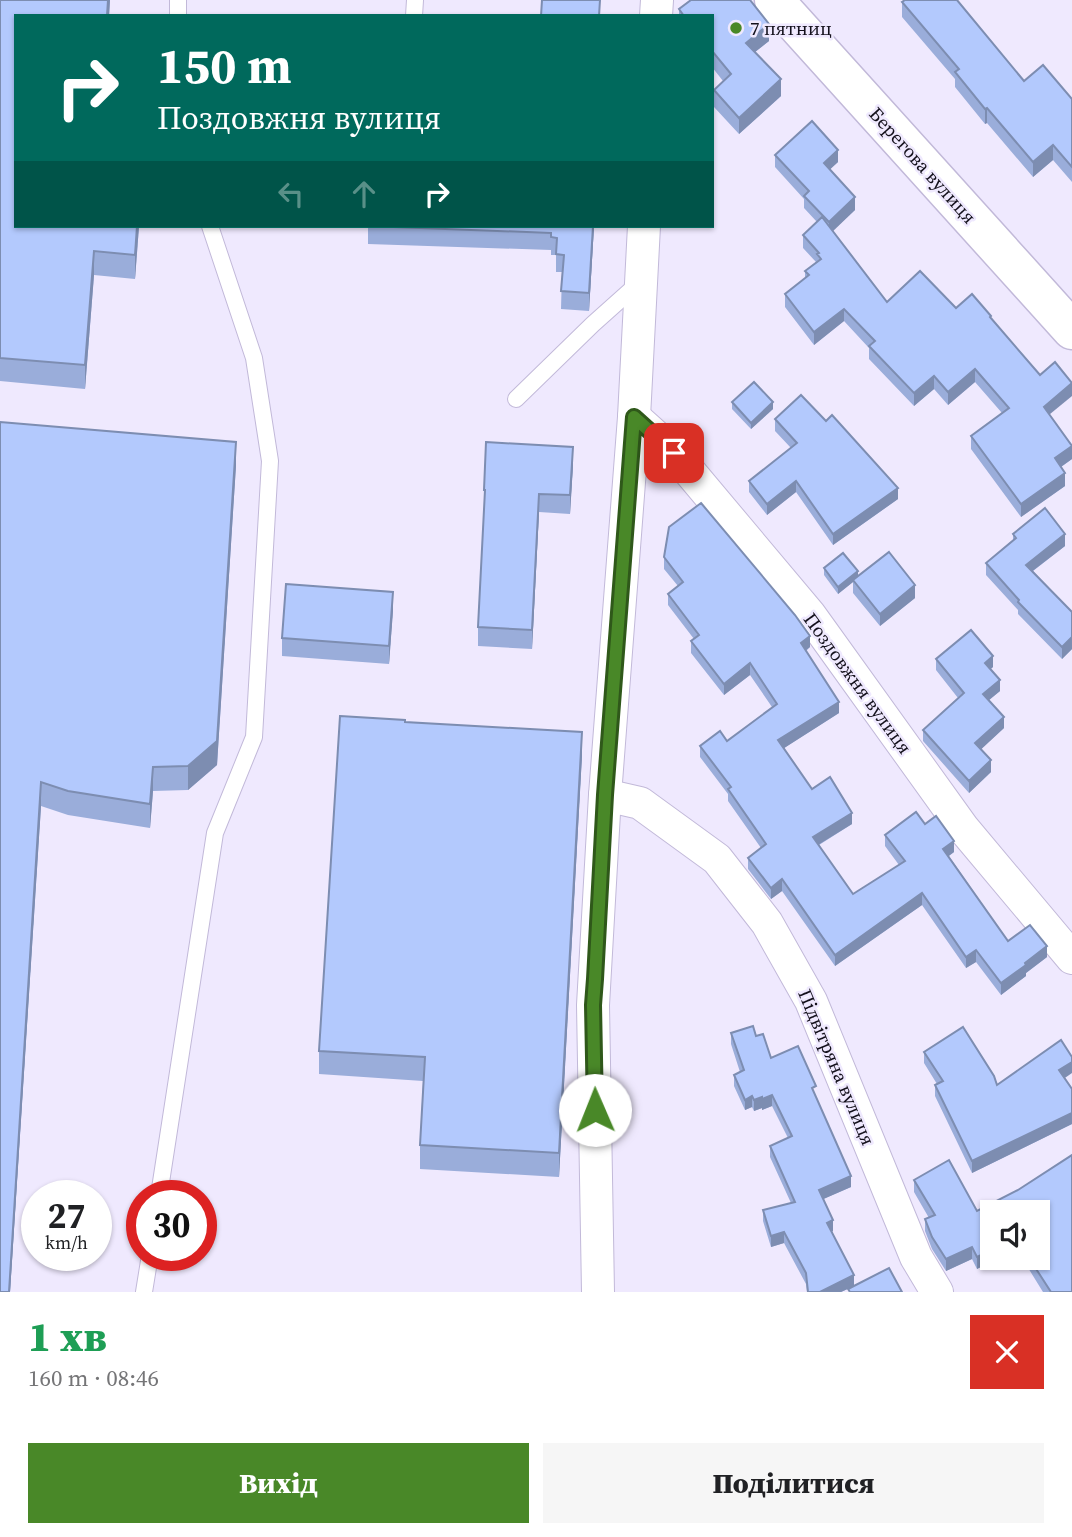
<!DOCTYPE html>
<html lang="uk">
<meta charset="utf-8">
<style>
:root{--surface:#fff;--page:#f6f6f6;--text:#202124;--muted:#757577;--accent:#498828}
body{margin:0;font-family:"Source Serif 4",serif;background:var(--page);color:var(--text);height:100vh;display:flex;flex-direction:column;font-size:26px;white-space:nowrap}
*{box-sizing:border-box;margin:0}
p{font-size:23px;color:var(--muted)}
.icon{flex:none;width:38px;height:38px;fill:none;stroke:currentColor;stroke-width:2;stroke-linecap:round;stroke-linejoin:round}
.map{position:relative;height:1292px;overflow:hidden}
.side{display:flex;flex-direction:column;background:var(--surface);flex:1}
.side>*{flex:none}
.top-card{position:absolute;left:14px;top:14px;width:700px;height:214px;border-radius:0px;box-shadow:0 2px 5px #0004;background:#00695c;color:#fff;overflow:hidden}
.fabs{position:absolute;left:980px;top:1200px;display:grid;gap:14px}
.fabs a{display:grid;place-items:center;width:70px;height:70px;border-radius:0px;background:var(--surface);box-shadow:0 2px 5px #0004;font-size:35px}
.speed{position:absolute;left:21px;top:1180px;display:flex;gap:14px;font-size:35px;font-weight:700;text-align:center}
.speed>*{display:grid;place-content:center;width:91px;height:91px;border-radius:50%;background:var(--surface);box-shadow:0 2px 5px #0004;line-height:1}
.speed small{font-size:18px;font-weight:400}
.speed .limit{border:10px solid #d22;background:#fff;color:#111}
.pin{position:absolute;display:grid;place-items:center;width:60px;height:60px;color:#fff;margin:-30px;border-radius:14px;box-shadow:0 4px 10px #0006}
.me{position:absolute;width:77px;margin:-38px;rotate:359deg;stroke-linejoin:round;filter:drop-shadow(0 0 5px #0008)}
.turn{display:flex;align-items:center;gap:24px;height:147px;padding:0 28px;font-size:32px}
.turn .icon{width:91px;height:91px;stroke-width:2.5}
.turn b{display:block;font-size:49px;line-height:60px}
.lanes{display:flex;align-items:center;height:66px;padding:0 28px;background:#0003;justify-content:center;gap:35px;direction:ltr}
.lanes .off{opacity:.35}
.round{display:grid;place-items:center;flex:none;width:74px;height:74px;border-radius:0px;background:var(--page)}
.summary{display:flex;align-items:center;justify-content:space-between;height:119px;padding:0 28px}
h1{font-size:42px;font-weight:800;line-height:52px;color:#1e9e55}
.action{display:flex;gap:14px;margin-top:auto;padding:14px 28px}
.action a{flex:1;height:80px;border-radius:0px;background:var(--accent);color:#fff;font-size:28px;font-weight:800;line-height:80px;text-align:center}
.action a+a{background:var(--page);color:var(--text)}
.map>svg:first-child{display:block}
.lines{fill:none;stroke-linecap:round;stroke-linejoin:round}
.lane-casing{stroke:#c2b9d9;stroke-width:18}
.street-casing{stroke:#c2b9d9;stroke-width:34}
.secondary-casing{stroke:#c2b9d9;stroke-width:41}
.lane{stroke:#fff;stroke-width:16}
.street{stroke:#fff;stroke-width:32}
.secondary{stroke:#fff;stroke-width:38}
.wall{fill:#9aadda}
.shaded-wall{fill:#7d8db1}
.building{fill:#b3c9fd;stroke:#7d8db1;stroke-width:2}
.route-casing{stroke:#2f581a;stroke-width:18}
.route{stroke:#498828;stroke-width:12}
.poi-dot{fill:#498828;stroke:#efe9fe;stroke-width:2.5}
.labels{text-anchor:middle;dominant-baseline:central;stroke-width:5;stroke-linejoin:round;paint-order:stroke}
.poi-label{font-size:19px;fill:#13101b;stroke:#efe9fe;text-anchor:start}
.street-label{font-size:19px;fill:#13101b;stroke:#efe9fe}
</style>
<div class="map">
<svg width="1072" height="1292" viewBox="0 0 1072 1292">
<rect width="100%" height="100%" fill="#efe9fe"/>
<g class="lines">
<g class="lane-casing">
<g id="lane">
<path d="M178 16V0"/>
<path d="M414 16 415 0"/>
<path d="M516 399 593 324 640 282"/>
<path d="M159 1195 215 833 254 737 270 461 254 358 210 226"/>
<path d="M144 1292 150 1255"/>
</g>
</g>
<g class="street-casing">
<g id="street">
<path d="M656 16 657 0"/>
<path d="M634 417 674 453 810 615 963 828 1072 958"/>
<path d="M605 795 640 803 717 859 767 923 811 1001 916 1257 937 1292"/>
<path d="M598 1292 593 1005 605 795 634 417 644 226"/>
</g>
</g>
<g class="secondary-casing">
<path id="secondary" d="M774 0 1072 330"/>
</g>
<use href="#lane" class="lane"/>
<use href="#street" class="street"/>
<use href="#secondary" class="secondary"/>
</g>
<g class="wall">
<path d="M0 0H110L109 16H16L139 226 135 279 94 275 85 389 0 381Z"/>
<path d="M691 0H750L769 24V41L755 52 781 79V96L739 134 714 107V90L723 81 712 67V16H679V9Z"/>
<path d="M902 2 1024 81 1072 99V182L1053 160 1033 177 987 123 985 124 955 87V79L902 17Z"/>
<path d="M775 155 838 162 830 169 855 210 832 231 887 302 956 308 991 319 1050 415 1072 446V459L1061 467 1065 486 1021 517 971 449V436L1002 413 975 382 948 405 934 389 914 406 869 359V348L844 321 814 345 785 307V294L805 278V271L816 262 803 248V235L817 222 804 208V199L775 167Z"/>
<path d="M368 226H594L589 311 561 309 562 272H556V255H551V250L368 244Z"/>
<path d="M732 402 773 409 751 429 732 409Z"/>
<path d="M775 419 898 499 833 545 796 492 767 515 749 492V481L791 448 775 431Z"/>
<path d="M0 422 236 465 217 765 188 790 153 791 150 828 68 815 41 806 10 1292H0Z"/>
<path d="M573 465 570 514 539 512 532 649 478 646V627L484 508V490Z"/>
<path d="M1013 534 1065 546 1033 571 1072 612V649L1062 659 1018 614V610L986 575V563L1013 540Z"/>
<path d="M664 557 810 647 806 651 839 713 784 748 812 789 852 824 819 845 853 894 899 865 885 846V835L925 824 954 852 949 856 1008 941 1047 957 1026 973V976L1001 995 976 962 966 968 922 905 835 966 782 891 771 899 748 869V858L761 848 728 801V794L700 757V746L727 741 772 707 750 675 724 695 691 653V641L694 639 668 605V594L678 586 664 569Z"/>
<path d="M824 568 858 577 915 598 880 626 853 593V582L838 594 824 575Z"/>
<path d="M393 610 389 664 282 656V638Z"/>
<path d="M936 659 993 667 990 669 1000 691 989 700 1004 728 981 749 991 772 969 793 923 741V730L958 698 936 670Z"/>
<path d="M405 722 582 755 559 1177 420 1169V1145L423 1081 319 1074V1051Z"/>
<path d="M731 1033 756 1036 771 1058 816 1097 851 1187 823 1199 833 1231 831 1232 854 1286 841 1292H807L806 1284 784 1243 771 1247 763 1221V1210L791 1203 770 1157V1146L788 1138 772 1106 762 1110V1108L754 1111 752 1107 745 1110 734 1086V1075L740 1072 731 1044Z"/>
<path d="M924 1052 997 1085 1065 1078 1072 1089V1124L972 1173 935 1096V1085L937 1084 924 1063Z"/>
<path d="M1072 1155V1292H1043L1022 1258H1038V1213H992V1258H998L977 1269 972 1259 946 1271 932 1249 925 1231V1219L929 1218 914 1192V1180L949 1160 977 1211 1018 1190Z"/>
</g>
<g class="shaded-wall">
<path d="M108 0H110L109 16H107Z"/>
<path d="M769 24V41L746 59V43Z"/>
<path d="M781 79V96L739 134V118Z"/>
<path d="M987 108V123L985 124V109Z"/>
<path d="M1053 145V160L1033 177V162Z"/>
<path d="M838 150V162L824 175V163Z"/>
<path d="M855 197V210L829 235V222Z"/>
<path d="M137 226H139L135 279V255Z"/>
<path d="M593 226H594L589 311V293Z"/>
<path d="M94 251V275L85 389V365Z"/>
<path d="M844 309V321L814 345V332Z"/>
<path d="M975 369V382L948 405V392Z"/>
<path d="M934 376V389L914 406V393Z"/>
<path d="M1072 383V396L1044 419V407Z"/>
<path d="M773 402V409L751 429V423Z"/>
<path d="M236 442V465L217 765 188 790V766Z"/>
<path d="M1072 446V459L1055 471V458Z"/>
<path d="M573 447V465L570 514V495Z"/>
<path d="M1065 473V486L1021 517V504Z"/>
<path d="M796 481V492L767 515V504Z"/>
<path d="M898 488V499L833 545V534Z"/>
<path d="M539 494V512L532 649V630Z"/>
<path d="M1065 534V546L1026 576V565Z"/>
<path d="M858 571V578L838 594V587Z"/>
<path d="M915 585V598L880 626V614Z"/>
<path d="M393 592V610L389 664V646Z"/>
<path d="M810 636V647L801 654V643Z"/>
<path d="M1072 637V649L1062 659V647Z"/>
<path d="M993 656V667L985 674V663Z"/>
<path d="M750 663V675L724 695V684Z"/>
<path d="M1000 680V691L983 705V694Z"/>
<path d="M839 702V713L778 752V740Z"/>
<path d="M1004 717V728L975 755V743Z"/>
<path d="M582 732V755L559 1177V1153Z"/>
<path d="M991 760V772L969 793V781Z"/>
<path d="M153 767V791L150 828V804Z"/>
<path d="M41 782V806L10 1292H9Z"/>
<path d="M852 813V824L813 848V837Z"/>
<path d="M954 841V852L943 860V849Z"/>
<path d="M782 879V891L771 899V888Z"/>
<path d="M922 893V905L835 966V955Z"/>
<path d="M1047 946V957L1026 973V976L1001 995V983Z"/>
<path d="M976 950V962L966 968V957Z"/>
<path d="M1072 1062V1073L1059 1082V1070Z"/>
<path d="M772 1095V1106L762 1110V1099Z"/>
<path d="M752 1096V1107L745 1110V1100Z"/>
<path d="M762 1097V1108L754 1111V1100Z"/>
<path d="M1072 1113V1124L972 1173V1161Z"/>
<path d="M851 1176V1187L819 1201V1190Z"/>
<path d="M833 1220V1231L827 1234V1223Z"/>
<path d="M784 1232V1243L771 1247V1236Z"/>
<path d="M972 1247V1259L946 1271V1259Z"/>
<path d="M992 1250V1258H998L977 1269V1257Z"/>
<path d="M854 1275V1286L841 1292H820Z"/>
</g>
<g class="building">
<path d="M0 0H108L107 16H16V226H137L135 255 94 251 85 365 0 358Z"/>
<path d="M542 0H600L599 16H541Z"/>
<path d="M691 0H750L769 24 746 43 781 79 739 118 714 90 731 74 712 51V16H684L679 9Z"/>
<path d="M905 0H957L1024 81 1043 65 1072 99V167L1053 145 1033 162 987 108 985 109 955 72 959 69 902 2Z"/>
<path d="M812 121 838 150 824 163 855 197 829 222 804 196 809 191 775 155Z"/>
<path d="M822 217 887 302 920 271 956 308 972 294 991 316 990 317 1040 375 1055 362 1072 383 1044 407 1072 446 1055 458 1065 473 1021 504 971 436 1009 408 975 369 948 392 934 376 914 393 869 346 875 341 844 309 814 332 785 294 809 275 805 271 821 259 817 254 819 253 803 235Z"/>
<path d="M368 226H593L589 293 561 291 564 255 556 254 557 238 551 237V233Z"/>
<path d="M754 382 773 402 751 423 732 402Z"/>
<path d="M801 395 826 421 832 415 898 488 833 534 796 481 767 504 749 481 797 443 775 419Z"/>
<path d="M0 422 236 442 217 741 188 766 153 767 150 804 68 791 41 782 9 1292H0Z"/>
<path d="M486 442 573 447 570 495 539 494 532 630 478 627 485 490H484Z"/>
<path d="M701 503 795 615 810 636 801 643 839 702 778 740 812 789 830 777 852 813 813 837 853 894 905 861 885 835 916 812 925 824 936 816 954 841 943 849 1008 941 1030 925 1047 946 1025 963 1026 965 1001 983 976 950 966 957 922 893 835 955 782 879 771 888 748 858 766 844 728 789 731 787 700 746 720 731 727 741 777 704 750 663 724 684 691 641 699 635 668 594 683 582 664 557 669 527Z"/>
<path d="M1045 508 1065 534 1026 565 1072 612V637L1062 647 1018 602 1019 600 986 563 1016 538 1013 534Z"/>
<path d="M889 552 915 585 880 614 853 580Z"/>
<path d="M843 553 858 571 838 587 824 568Z"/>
<path d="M286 584 393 592 389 646 282 638Z"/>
<path d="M971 630 993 656 985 663 1000 680 983 694 1004 717 975 743 991 760 969 781 923 730 964 693 936 659Z"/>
<path d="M340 716 405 720V722L582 732 559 1153 420 1145 425 1057 319 1051Z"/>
<path d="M753 1026 756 1036 763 1034 771 1058 798 1046 816 1086 812 1088 851 1176 819 1190 833 1220 827 1223 854 1275 820 1292H808L806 1273 784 1232 771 1236 763 1210 795 1202 770 1146 792 1136 772 1095 762 1099V1097L754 1100 752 1096 745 1100 734 1075 744 1070 731 1033Z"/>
<path d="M963 1027 994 1076 997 1085 1061 1040 1072 1057V1062L1059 1070 1072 1089V1113L972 1161 935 1085 943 1081 924 1052Z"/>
<path d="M1072 1155V1292H1051L1029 1258H1038V1213H992V1250L977 1257 972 1247 946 1259 932 1237 925 1219 935 1215 914 1180 949 1160 977 1211 1018 1190Z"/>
<path d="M889 1268 902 1292H850L848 1289Z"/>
</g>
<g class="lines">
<g class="route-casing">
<path id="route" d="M595 1110 593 1005 595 979 605 795 634 417 674 453"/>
</g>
<use href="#route" class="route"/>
</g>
<circle class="poi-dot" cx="736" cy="28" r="7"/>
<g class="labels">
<g class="poi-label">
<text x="750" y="28">7 пятниц</text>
</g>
<g class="street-label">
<text transform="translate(923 165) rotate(48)">Берегова вулиця</text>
<text transform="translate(858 683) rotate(54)">Поздовжня вулиця</text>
<text transform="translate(837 1067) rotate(67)">Підвітряна вулиця</text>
</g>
</g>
</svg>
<div class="fabs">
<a><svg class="icon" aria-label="sound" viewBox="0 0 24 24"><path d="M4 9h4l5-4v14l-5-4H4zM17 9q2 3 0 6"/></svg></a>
</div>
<div class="speed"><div>27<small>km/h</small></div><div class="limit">30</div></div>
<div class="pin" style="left:674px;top:453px;background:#d93025"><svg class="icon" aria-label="arrive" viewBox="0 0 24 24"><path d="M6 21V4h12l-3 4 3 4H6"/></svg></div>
<svg class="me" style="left:595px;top:1110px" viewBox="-20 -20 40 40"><circle r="19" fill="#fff"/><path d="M0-13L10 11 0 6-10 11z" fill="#498828"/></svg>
<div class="top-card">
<div class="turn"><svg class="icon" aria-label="right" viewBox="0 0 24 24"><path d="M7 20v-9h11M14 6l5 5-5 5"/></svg><div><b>150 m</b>Поздовжня вулиця</div></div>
<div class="lanes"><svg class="icon off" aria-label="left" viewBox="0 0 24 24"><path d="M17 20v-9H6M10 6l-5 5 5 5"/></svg><svg class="icon off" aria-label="ahead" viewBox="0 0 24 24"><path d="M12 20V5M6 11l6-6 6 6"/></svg><svg class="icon" aria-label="right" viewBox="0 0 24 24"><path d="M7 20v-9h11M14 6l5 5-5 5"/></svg></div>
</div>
</div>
<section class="side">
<div class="summary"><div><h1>1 хв</h1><p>160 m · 08:46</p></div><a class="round" style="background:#d93025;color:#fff"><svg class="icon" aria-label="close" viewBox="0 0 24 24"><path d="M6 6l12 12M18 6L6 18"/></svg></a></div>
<div class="action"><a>Вихід</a><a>Поділитися</a></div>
</section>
